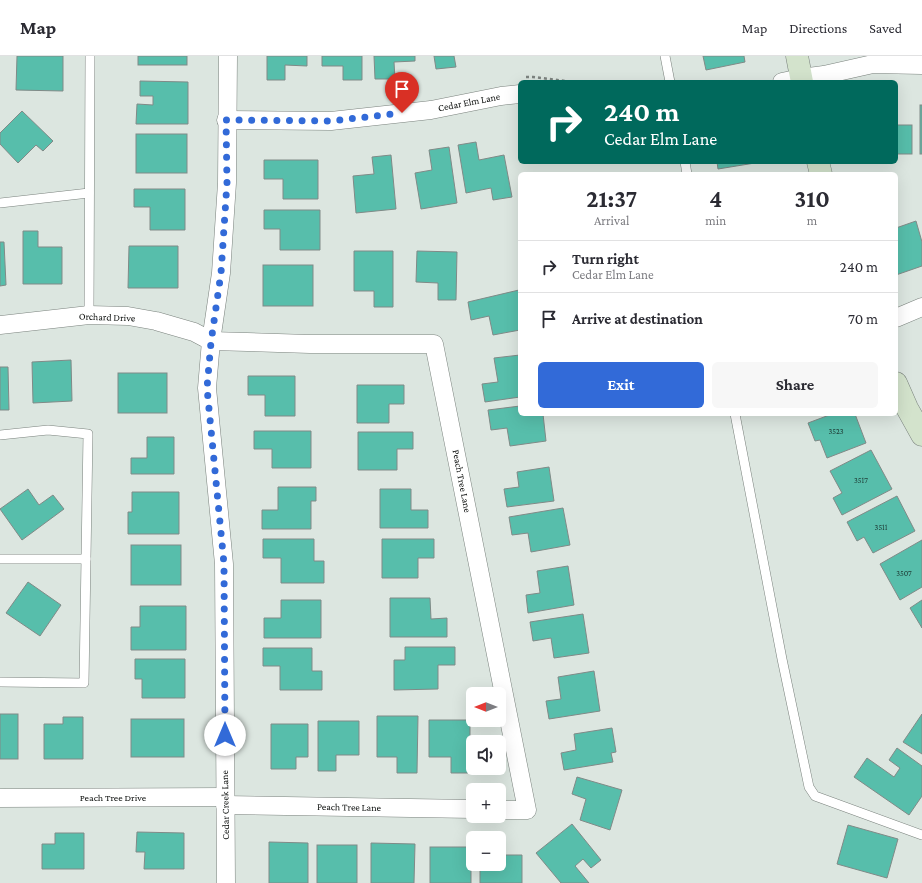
<!DOCTYPE html>
<meta charset="utf-8">
<style>
:root{--surface:#fff;--page:#f7f7f7;--text:#2b2b33;--muted:#7c7c81;--line:#e1e1e2;--accent:#326ad8}
body{margin:0;font-family:"Crimson Pro",serif;background:var(--page);color:var(--text);height:100vh;display:flex;flex-direction:column;font-size:15px;white-space:nowrap}
*{box-sizing:border-box;margin:0}
p{font-size:13px;color:var(--muted)}
.icon{flex:none;width:22px;height:22px;fill:none;stroke:currentColor;stroke-width:2;stroke-linecap:round;stroke-linejoin:round}
.map{position:relative;flex:1;overflow:hidden}
.panel{position:absolute;left:518px;top:116px;width:380px;height:244px;display:flex;flex-direction:column;background:var(--surface);border-radius:6px;box-shadow:0 4px 16px #0002}
.panel>*{flex:none}
.banner{position:absolute;left:518px;top:24px;width:380px;height:84px;border-radius:6px;box-shadow:0 4px 16px #0002;background:#00695c;color:#fff;overflow:hidden}
.needle{width:26px;rotate:270deg}
.tools{position:absolute;left:466px;top:631px;display:grid;gap:8px}
.tools a{display:grid;place-items:center;width:40px;height:40px;border-radius:6px;background:var(--surface);box-shadow:0 4px 16px #0002;font-size:20px}
.pin{position:absolute;display:grid;place-items:center;width:34px;height:34px;color:#fff;margin:-41px -17px;border-radius:50% 50% 50% 0;rotate:-45deg;box-shadow:0 0 4px #0007}
.pin .icon{rotate:45deg}
.me{position:absolute;width:44px;margin:-22px;rotate:0deg;stroke-linejoin:round;filter:drop-shadow(0 0 3px #0008)}
.turn{display:flex;align-items:center;gap:14px;height:84px;padding:0 20px;font-size:18px}
.turn .icon{width:52px;height:52px;stroke-width:2.5}
.turn b{display:block;font-size:28px;line-height:34px}
.eta{display:flex;justify-content:space-evenly;align-items:center;height:68px;text-align:center}
.eta b{font-size:24px;font-weight:700;line-height:28px}
.cta{display:flex;gap:8px;margin-top:auto;padding:8px 20px}
.cta a{flex:1;height:46px;border-radius:6px;background:var(--accent);color:#fff;font-size:16px;font-weight:700;line-height:46px;text-align:center}
.cta a+a{background:var(--page);color:var(--text)}
ul{padding:0;list-style:none}
li{display:flex;align-items:center;gap:12px;height:52px;padding:0 20px;border-top:1px solid var(--line)}
li div{flex:1}
li b{display:block;font-size:15px}
li em{font-style:normal}
header{display:flex;align-items:center;gap:24px;box-sizing:border-box;height:56px;padding:0 20px;background:var(--surface);border-bottom:1px solid var(--line)}
header strong{font-size:19px}
nav{display:flex;gap:22px;margin-inline-start:auto;font-size:14px}
.map>svg:first-child{display:block}
.building{fill:#57beab;stroke:#808a87}
.lines{fill:none;stroke-linecap:round;stroke-linejoin:round}
.lane-casing{stroke:#7a827d;stroke-width:10}
.street-casing{stroke:#7a827d;stroke-width:19}
.secondary-casing{stroke:#7a827d;stroke-width:23}
.path{stroke:#7d8480;stroke-width:2.5;stroke-dasharray:3 3;stroke-linecap:butt}
.lane{stroke:#fff;stroke-width:9}
.street{stroke:#fff;stroke-width:18}
.secondary{stroke:#d3e3cc;stroke-width:22}
.route{stroke:#326ad8;stroke-width:7;stroke-dasharray:0 12.6}
.labels{text-anchor:middle;dominant-baseline:central;stroke-width:4;stroke-linejoin:round;paint-order:stroke}
.number-label{font-size:8px;fill:#1e3a34}
.street-label{font-size:10px;fill:#0b0e0c;stroke:#fff}
</style>
<header>
<strong>Map</strong>
<nav><a>Map</a><a>Directions</a><a>Saved</a></nav>
</header>
<div class="map">
<svg width="922" height="827" viewBox="0 0 922 827">
<rect width="100%" height="100%" fill="#dce6e0"/>
<g class="building">
<path d="M17 0H63V35L16 34Z"/>
<rect x="138" y="0" width="49" height="9"/>
<path d="M267 0H307V10L285 9V24H267Z"/>
<path d="M322 0H362V24H343V10H322Z"/>
<path d="M374 0H415V5L394 6 395 23H375Z"/>
<path d="M434 0H454L456 11 436 13Z"/>
<path d="M703 0H744L745 6 706 14Z"/>
<path d="M140 25 188 26V68H136L137 48 153 49V40H140Z"/>
<rect x="920" y="49" width="2" height="49"/>
<path d="M22 55 53 85 43 95 36 89 18 107 0 88V77Z"/>
<rect x="896" y="69" width="16" height="29"/>
<rect x="136" y="78" width="51" height="39"/>
<path d="M476 86 479 104 504 99 512 141 493 144 491 132 466 137 458 89Z"/>
<path d="M449 91 457 147 421 153 415 117 432 114 429 94Z"/>
<path d="M391 99 396 153 356 157 353 120 374 118 372 101Z"/>
<path d="M264 104H318V143H283V123H264Z"/>
<path d="M717 106H761L718 113Z"/>
<path d="M134 133H185V174H150V151H134Z"/>
<path d="M264 154H320V194H280V173H264Z"/>
<path d="M916 165 922 186V210L896 219V172Z"/>
<path d="M23 175H38V191H62V228H23Z"/>
<path d="M0 186H4L6 229 0 230Z"/>
<path d="M129 190H178V232H128Z"/>
<path d="M354 195H393V251H374V235H354Z"/>
<path d="M417 195 457 196 456 244H438V227L416 226Z"/>
<rect x="263" y="209" width="50" height="41"/>
<path d="M519 234 520 274 493 279 489 260 471 264 468 246Z"/>
<path d="M520 299V341L485 346 482 328 498 326 494 302Z"/>
<path d="M71 304 72 345 33 347 32 306Z"/>
<path d="M0 311H8L9 354H0Z"/>
<rect x="118" y="317" width="49" height="40"/>
<path d="M248 320H295V360H265V339H248Z"/>
<path d="M357 329H404V348H389V367H357Z"/>
<path d="M520 350V358H543L546 385 510 390 507 372 491 374 488 354Z"/>
<path d="M832 358H855L866 387 827 402 820 384 815 385 808 367Z"/>
<path d="M254 375H311V412H272V393H254Z"/>
<path d="M358 376H413V393H397V414H358Z"/>
<path d="M147 381H174V418H131V402H147Z"/>
<path d="M871 394 892 433 842 459 833 442 842 437 830 415Z"/>
<path d="M549 411 554 445 507 451 504 433 519 431 517 416Z"/>
<path d="M278 431H316V445H311V473H262V454H278Z"/>
<path d="M28 433 39 449 53 439 64 453 22 484 0 453Z"/>
<path d="M380 433H411V454H428V472H380Z"/>
<path d="M132 436H179V478H128V456H132Z"/>
<path d="M897 440 915 475 873 497 864 481 857 485 847 466Z"/>
<path d="M563 452 570 489 531 496 528 477 512 479 509 461Z"/>
<path d="M263 483H314V505H324V527H281V502H263Z"/>
<path d="M382 483H434V502H418V522H382Z"/>
<path d="M922 484V531L900 544 880 508Z"/>
<rect x="131" y="489" width="50" height="40"/>
<path d="M568 510 574 549 528 557 526 539 540 537 537 515Z"/>
<path d="M28 526 61 549 40 580 6 557Z"/>
<path d="M390 542H430L431 563 447 562V581H390Z"/>
<path d="M281 544H321V582H264V562H281Z"/>
<path d="M922 544V572L910 552Z"/>
<path d="M140 550H186V594H131V571H140Z"/>
<path d="M583 558 589 597 554 602 551 582 533 585 530 566Z"/>
<path d="M405 591H455V609H438V633L394 634V604H405Z"/>
<path d="M263 592H312V615H322V634H280V610H263Z"/>
<path d="M135 603H185V642H142V623H135Z"/>
<path d="M594 615 600 655 549 663 546 645 561 643 558 621Z"/>
<rect x="0" y="658" width="18" height="45"/>
<path d="M922 658V698L903 686Z"/>
<path d="M377 660H418L417 717H397V701H377Z"/>
<path d="M63 661H83V703H44V668H63Z"/>
<rect x="131" y="663" width="53" height="38"/>
<path d="M429 664H470V717H451V701H429Z"/>
<path d="M318 665H359V699H336V715H318Z"/>
<path d="M271 668H308V701H296V713H271Z"/>
<path d="M612 672 616 696 611 697 613 706 564 714 561 697 576 694 574 678Z"/>
<path d="M897 692 922 710V740L909 759 854 721 867 702 894 721 900 712 889 704Z"/>
<path d="M577 721 622 734 610 774 580 764 586 743 572 738Z"/>
<path d="M572 768 601 804 591 812 583 803 575 810 589 827H561L536 797Z"/>
<path d="M848 769 898 783 887 822 837 808Z"/>
<path d="M137 776 184 777V813H144L145 796H136Z"/>
<path d="M55 777H84V813H42V788H55Z"/>
<path d="M269 786 308 787V827H269Z"/>
<path d="M371 787 415 788 414 827H371Z"/>
<rect x="317" y="789" width="40" height="38"/>
<rect x="430" y="791" width="41" height="36"/>
<path d="M499 799H522V827H480V808H499Z"/>
</g>
<g class="lines">
<g class="lane-casing">
<g id="lane">
<path d="M665 0 670 26"/>
<path d="M685 106 687 118"/>
<path d="M0 147 89 137"/>
<path d="M89 259 90 0"/>
<path d="M735 358 782 603 809 731 815 740 922 779"/>
<path d="M0 379 48 374 88 378 84 627 0 626"/>
<path d="M0 503H86"/>
</g>
</g>
<g class="street-casing">
<g id="street">
<path d="M782 26 801 22 824 19 873 8 922 9"/>
<path d="M226 64 331 65 431 54 501 40 520 38"/>
<path d="M896 262 922 251"/>
<path d="M0 269 89 259 128 260 156 265 194 276 211 285 310 288H434L527 754H499"/>
<path d="M0 742 225 741"/>
<path d="M225 749 473 753"/>
<path d="M226 827 224 508 207 332 211 285 221 217 227 127 228 0"/>
</g>
</g>
<g class="secondary-casing">
<g id="secondary">
<path d="M797 0 802 26"/>
<path d="M818 106 821 118"/>
<path d="M896 327 907 352 922 379"/>
</g>
</g>
<path class="path" d="M526 21H533L574 26"/>
<use href="#lane" class="lane"/>
<use href="#street" class="street"/>
<use href="#secondary" class="secondary"/>
</g>
<g class="lines">
<path class="route" d="M225 679 224 508 207 332 211 286 221 217 227 127 226 64 331 65 402 57"/>
</g>
<g class="labels">
<g class="number-label">
<text x="836" y="375">3523</text>
<text x="861" y="424">3517</text>
<text x="881" y="471">3511</text>
<text x="904" y="517">3507</text>
</g>
<g class="street-label">
<text transform="translate(469 46) rotate(-11)">Cedar Elm Lane</text>
<text transform="translate(107 261) rotate(2)">Orchard Drive</text>
<text transform="translate(462 425) rotate(79)">Peach Tree Lane</text>
<text x="113" y="741">Peach Tree Drive</text>
<text transform="translate(225 749) rotate(-91)">Cedar Creek Lane</text>
<text transform="translate(349 751) rotate(1)">Peach Tree Lane</text>
</g>
</g>
</svg>
<div class="tools">
<a><svg class="needle" viewBox="-14 -14 28 28"><path d="M0-13l5 13h-10z" fill="#e53935"/><path d="M0 13l5-13h-10z" fill="#7c7c81"/></svg></a>
<a><svg class="icon" aria-label="sound" viewBox="0 0 24 24"><path d="M4 9h4l5-4v14l-5-4H4zM17 9q2 3 0 6"/></svg></a>
<a>+</a>
<a>−</a>
</div>
<div class="pin" style="left:402px;top:57px;background:#d93025"><svg class="icon" aria-label="arrive" viewBox="0 0 24 24"><path d="M6 21V4h12l-3 4 3 4H6"/></svg></div>
<svg class="me" style="left:225px;top:679px" viewBox="-20 -20 40 40"><circle r="19" fill="#fff"/><path d="M0-13L10 11 0 6-10 11z" fill="#326ad8"/></svg>
<div class="banner">
<div class="turn"><svg class="icon" aria-label="right" viewBox="0 0 24 24"><path d="M7 20v-9h11M14 6l5 5-5 5"/></svg><div><b>240 m</b>Cedar Elm Lane</div></div>
</div>
<section class="panel">
<div class="eta">
<div><b>21:37</b><p>Arrival</p></div>
<div><b>4</b><p>min</p></div>
<div><b>310</b><p>m</p></div>
</div>
<ul>
<li><svg class="icon" aria-label="right" viewBox="0 0 24 24"><path d="M7 20v-9h11M14 6l5 5-5 5"/></svg><div><b>Turn right</b><p>Cedar Elm Lane</p></div><em>240 m</em></li>
<li><svg class="icon" aria-label="arrive" viewBox="0 0 24 24"><path d="M6 21V4h12l-3 4 3 4H6"/></svg><div><b>Arrive at destination</b></div><em>70 m</em></li>
</ul>
<div class="cta"><a>Exit</a><a>Share</a></div>
</section>
</div>
